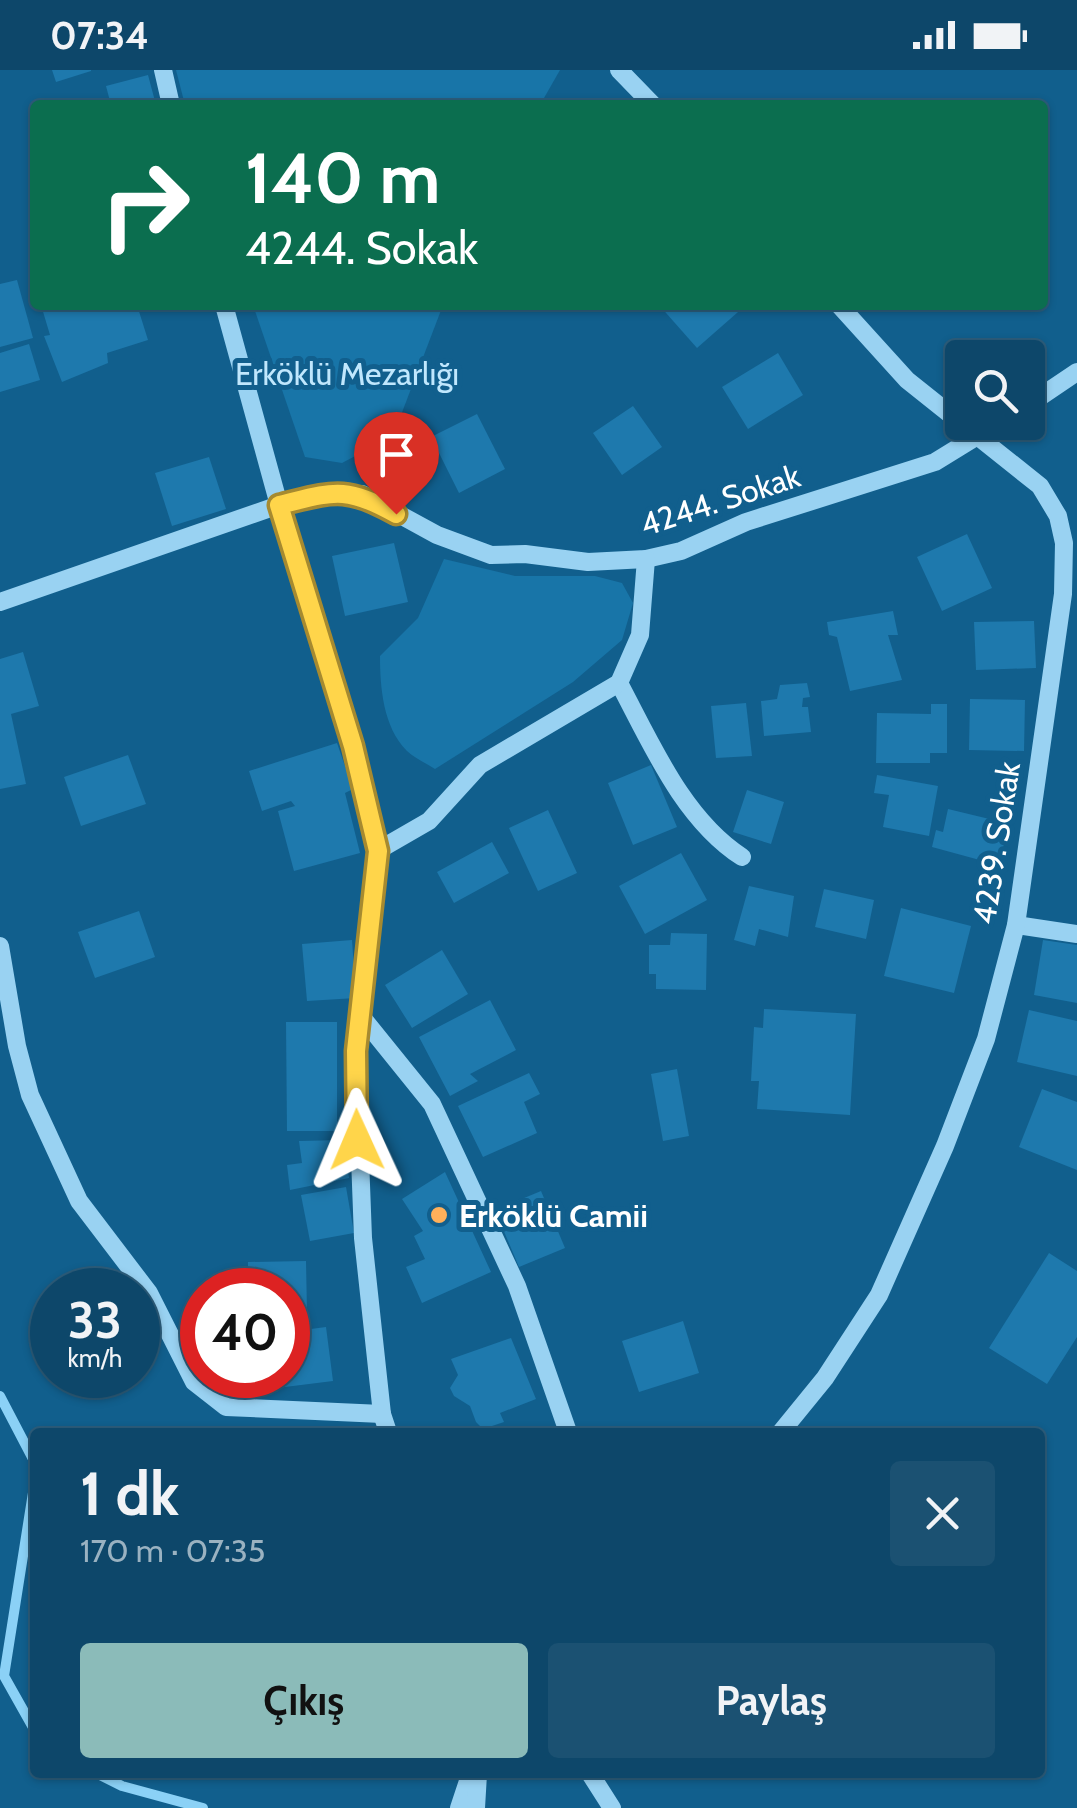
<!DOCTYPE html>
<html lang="tr">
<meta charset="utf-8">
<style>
:root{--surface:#0d476a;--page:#1b5172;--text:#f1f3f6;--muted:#9ab2c1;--line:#2d5f7e;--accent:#8bbbb9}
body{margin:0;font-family:Cabin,sans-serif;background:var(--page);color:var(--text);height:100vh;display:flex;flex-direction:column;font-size:38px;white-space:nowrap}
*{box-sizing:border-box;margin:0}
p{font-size:32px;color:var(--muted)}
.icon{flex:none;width:55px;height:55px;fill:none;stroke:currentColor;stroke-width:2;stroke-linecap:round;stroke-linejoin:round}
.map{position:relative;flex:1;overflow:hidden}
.drawer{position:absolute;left:30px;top:1358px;width:1015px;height:350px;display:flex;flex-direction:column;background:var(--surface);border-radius:10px;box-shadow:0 2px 8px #0004,0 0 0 2px var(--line)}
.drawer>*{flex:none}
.guide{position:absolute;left:30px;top:30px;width:1018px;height:210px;border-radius:10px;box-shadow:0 2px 8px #0004,0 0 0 2px var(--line);background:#0b6e4f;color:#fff;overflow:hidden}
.tools{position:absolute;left:945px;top:270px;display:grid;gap:20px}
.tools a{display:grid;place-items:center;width:100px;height:100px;border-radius:10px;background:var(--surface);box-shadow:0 2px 8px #0004,0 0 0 2px var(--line);font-size:50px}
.speed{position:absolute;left:30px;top:1198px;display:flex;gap:20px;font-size:50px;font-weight:700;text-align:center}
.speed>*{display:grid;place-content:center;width:130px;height:130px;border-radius:50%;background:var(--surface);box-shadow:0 2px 8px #0004,0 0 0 2px var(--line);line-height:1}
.speed small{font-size:25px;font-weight:400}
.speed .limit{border:15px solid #d22;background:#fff;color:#111}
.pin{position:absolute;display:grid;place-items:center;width:85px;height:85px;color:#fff;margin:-102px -42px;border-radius:50% 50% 50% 0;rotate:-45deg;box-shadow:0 0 10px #0007}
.pin .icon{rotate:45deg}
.me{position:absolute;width:110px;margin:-55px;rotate:359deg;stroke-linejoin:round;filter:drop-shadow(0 0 8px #0008)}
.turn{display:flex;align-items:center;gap:35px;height:210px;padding:0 50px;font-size:45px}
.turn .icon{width:130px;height:130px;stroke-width:2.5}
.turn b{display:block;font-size:70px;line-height:85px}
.round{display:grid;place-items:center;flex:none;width:105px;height:105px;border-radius:10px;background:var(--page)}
.overview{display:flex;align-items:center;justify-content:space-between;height:170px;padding:0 50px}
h1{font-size:60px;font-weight:700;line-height:75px}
.cta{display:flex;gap:20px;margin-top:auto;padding:20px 50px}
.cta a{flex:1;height:115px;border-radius:10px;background:var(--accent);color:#111;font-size:40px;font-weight:700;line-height:115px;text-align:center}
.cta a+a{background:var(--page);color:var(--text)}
.status{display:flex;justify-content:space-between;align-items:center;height:70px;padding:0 50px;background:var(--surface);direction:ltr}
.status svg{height:28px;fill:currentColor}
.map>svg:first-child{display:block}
.green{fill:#1875a8}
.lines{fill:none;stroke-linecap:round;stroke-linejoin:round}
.stream{stroke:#8bd1f6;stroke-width:10}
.building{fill:#1e79ad}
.minor{stroke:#99d2f2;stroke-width:18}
.route-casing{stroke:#a68a30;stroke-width:25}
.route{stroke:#ffd54a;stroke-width:18}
.poi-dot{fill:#ffb05a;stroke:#115f8d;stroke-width:4}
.labels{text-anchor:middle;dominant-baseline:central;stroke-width:10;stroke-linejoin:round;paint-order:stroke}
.park-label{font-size:32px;fill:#c0e7fd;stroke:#115f8d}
.street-label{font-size:32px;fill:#fff;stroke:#115f8d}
.poi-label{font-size:32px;font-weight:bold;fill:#fff;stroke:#115f8d;text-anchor:start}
</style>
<div class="status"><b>07:34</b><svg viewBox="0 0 49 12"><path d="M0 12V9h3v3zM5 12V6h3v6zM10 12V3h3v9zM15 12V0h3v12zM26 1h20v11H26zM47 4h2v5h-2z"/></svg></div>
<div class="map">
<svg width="1077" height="1738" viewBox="0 0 1077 1738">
<rect width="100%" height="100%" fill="#115f8d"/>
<g class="green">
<path d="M176 0H560L540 35H185Z"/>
<path d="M253 235H443L393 366 342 393 305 387Z"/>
<path d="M444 489 515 506H595L622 513 633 533 622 570 573 612 435 699C426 693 414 688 407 681 383 657 380 617 380 586L418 548Z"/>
</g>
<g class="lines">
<g class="stream">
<path d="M0 1326 35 1393"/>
<path d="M35 1410 4 1606 35 1661"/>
<path d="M94 1702 122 1716 203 1738"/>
</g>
</g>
<g class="building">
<path d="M52 0H91V1L56 12Z"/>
<path d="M148 5 156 35H111L106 16Z"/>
<path d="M17 210 33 268 0 277V214Z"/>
<path d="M41 235H137L148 270 107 283 108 293 62 312 44 266 50 265Z"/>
<path d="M659 235H746L697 278Z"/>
<path d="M29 274 40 310 0 322V283Z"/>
<path d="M778 283 803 325 748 359 722 317Z"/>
<path d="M633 336 662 377 622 405 593 363Z"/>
<path d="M477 344 505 399 459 423 431 367Z"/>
<path d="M209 387 226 439 172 456 155 403Z"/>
<path d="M967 464 992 518 942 541 917 487Z"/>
<path d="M394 473 408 532 345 546 332 486Z"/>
<path d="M893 541 898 565H888L902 610 850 621 837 567 829 565 827 552Z"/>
<path d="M1034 551 1036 598 976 600 974 552Z"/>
<path d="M23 582 39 636 11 644 26 714 0 719V589Z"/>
<path d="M807 613 810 627 803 628 802 637H808L811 662 764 666 761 631 777 629 780 615Z"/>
<path d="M970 629 1025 630 1024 681 969 680Z"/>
<path d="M746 633 752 686 716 688 711 636Z"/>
<path d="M931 634H947V683H930V693H876L877 643 931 644Z"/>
<path d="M337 673 353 719 345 723 360 783 294 801 278 741 295 736 291 731 262 741 249 701Z"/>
<path d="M128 685 146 734 81 756 64 707Z"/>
<path d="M651 695 677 757 633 775 608 713Z"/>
<path d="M877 705 938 716 929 766 883 757 889 725 874 723Z"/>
<path d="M747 720 784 732 771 774 733 762Z"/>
<path d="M948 739 1010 754 998 795 932 777 936 760 943 762Z"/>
<path d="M548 740 577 803 538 821 509 758Z"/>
<path d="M492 772 509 803 454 833 437 802Z"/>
<path d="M681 783 707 830 645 864 619 816Z"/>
<path d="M749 816 794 826 788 867 759 859 755 876 734 870Z"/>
<path d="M824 819 874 830 866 869 815 857Z"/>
<path d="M901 838 971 856 954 923 884 906Z"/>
<path d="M139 841 155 887 95 908 78 862Z"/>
<path d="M671 863 707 864 706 920 656 919V904H649V875H670Z"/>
<path d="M352 870 356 928 307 931 302 874Z"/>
<path d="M1043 870 1077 875V933L1034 925Z"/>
<path d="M442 880 468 924 412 958 385 915Z"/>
<path d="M490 930 516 980 470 1004 478 1011 450 1026 419 967Z"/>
<path d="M764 939 856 944 850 1045 757 1039 759 1011H751L754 957 763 958Z"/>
<path d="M1029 940 1077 951V1006L1017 992Z"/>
<path d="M286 952H337V1061H287Z"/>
<path d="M677 999 689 1066 663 1071 651 1004Z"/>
<path d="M529 1003 540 1024 524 1032 537 1063 483 1087 458 1036Z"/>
<path d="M1042 1019 1077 1032V1100L1019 1077Z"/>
<path d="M344 1070 349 1108 290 1120 287 1095 302 1093 299 1071Z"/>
<path d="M445 1102 491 1202 422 1233 406 1197 425 1189 414 1166 423 1161 402 1129Z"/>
<path d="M346 1117 354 1163 310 1171 301 1125Z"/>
<path d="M541 1121 565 1178 519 1197 495 1140Z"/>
<path d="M1049 1183 1077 1201V1267L1047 1314 989 1278Z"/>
<path d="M306 1191 307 1242H288V1220H248V1192Z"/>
<path d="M683 1251 699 1303 639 1322 622 1271Z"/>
<path d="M326 1257 333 1311 269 1319 267 1305H288V1262Z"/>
<path d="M511 1268 536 1329 500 1343 504 1352 483 1359 476 1352 470 1336 454 1326 450 1318 458 1305 451 1289Z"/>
</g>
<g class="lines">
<g class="minor">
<path d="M163 0 171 35"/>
<path d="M619 0 653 35"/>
<path d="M224 235 279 435 353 676 377 781 356 981 363 1168 382 1344 388 1362"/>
<path d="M1028 335 1077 302"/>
<path d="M0 532 279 435 325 424H362L437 465 491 485 525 484 588 492 646 489 681 481 746 452 935 392 1000 352"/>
<path d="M619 613C651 673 683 749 742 787"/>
<path d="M377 781 429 751 480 695 619 613 640 565 646 489"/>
<path d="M1016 855 1077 864"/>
<path d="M0 876 17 976 30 1025 79 1131 149 1223 194 1312 226 1337 382 1344"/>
<path d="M361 946 432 1034 517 1216 568 1362"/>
<path d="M781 1362 825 1308 879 1225 945 1076 986 969 1016 855 1063 524 1064 473 1058 446 1040 416 907 310 839 235"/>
<path d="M589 1702 612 1738"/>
<path d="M459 1738 471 1702"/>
<path d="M476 1738 478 1704"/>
</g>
</g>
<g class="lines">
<g class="route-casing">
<path id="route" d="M357 1070 356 981 378 781 353 676 279 435C333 422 345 415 396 444"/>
</g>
<use href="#route" class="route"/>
</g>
<circle class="poi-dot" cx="439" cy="1145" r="10"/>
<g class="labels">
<g class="park-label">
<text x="347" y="303">Erköklü Mezarlığı</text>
</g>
<g class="street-label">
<text transform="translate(720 430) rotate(-18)">4244. Sokak</text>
<text transform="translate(996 773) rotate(-81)">4239. Sokak</text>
</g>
<g class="poi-label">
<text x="459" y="1145">Erköklü Camii</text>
</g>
</g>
</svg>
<div class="tools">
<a><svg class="icon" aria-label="search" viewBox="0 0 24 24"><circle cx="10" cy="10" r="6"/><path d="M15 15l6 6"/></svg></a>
</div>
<div class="speed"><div>33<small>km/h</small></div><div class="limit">40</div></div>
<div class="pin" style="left:396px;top:444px;background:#d93025"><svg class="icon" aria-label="arrive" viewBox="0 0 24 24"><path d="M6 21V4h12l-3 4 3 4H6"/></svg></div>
<svg class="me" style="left:357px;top:1070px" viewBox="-20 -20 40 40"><path d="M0-17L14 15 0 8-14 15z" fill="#ffd54a" stroke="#fff" stroke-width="4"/></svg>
<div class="guide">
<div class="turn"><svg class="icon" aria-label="right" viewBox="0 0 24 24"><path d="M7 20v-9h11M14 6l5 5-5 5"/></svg><div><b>140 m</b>4244. Sokak</div></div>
</div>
<section class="drawer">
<div class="overview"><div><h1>1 dk</h1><p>170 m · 07:35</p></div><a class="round"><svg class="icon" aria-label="close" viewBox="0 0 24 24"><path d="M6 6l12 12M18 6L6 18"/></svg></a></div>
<div class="cta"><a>Çıkış</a><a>Paylaş</a></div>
</section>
</div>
